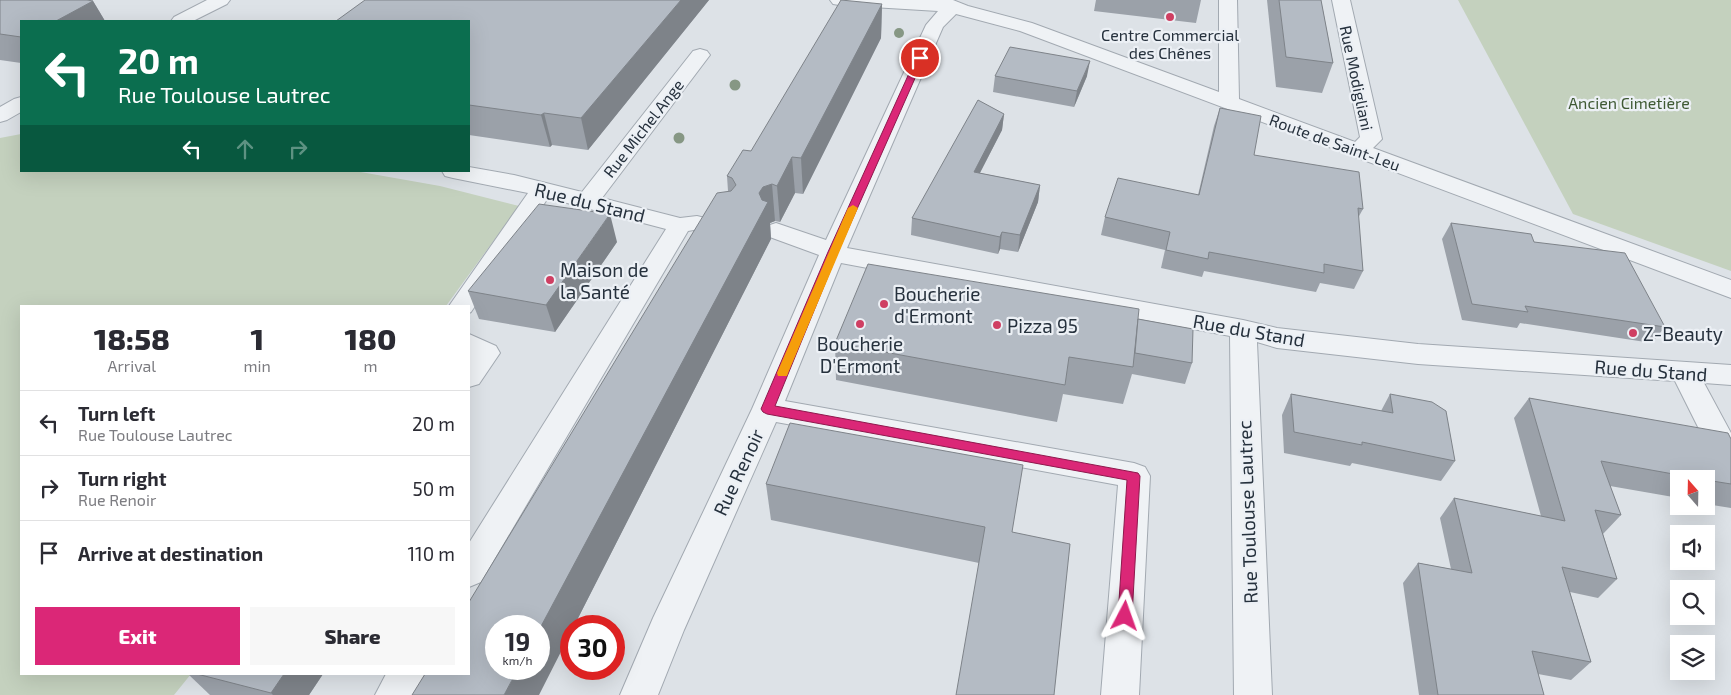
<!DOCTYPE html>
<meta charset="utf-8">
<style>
:root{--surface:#fff;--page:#f7f7f7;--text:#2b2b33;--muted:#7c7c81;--line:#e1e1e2;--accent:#db2777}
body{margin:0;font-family:"Exo 2",sans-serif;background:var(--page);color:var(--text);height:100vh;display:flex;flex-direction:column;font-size:19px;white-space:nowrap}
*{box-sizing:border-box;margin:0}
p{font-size:16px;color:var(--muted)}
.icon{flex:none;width:28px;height:28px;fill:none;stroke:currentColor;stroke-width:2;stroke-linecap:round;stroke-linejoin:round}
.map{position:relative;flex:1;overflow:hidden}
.drawer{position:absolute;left:20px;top:305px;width:450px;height:370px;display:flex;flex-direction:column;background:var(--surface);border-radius:0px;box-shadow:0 5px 20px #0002}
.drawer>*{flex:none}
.top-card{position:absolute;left:20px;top:20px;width:450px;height:152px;border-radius:0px;box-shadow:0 5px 20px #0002;background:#0b6e4f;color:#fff;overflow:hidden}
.needle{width:32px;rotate:340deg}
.tools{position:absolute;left:1670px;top:470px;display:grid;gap:10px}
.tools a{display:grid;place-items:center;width:45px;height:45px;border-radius:0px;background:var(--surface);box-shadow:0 5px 20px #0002;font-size:25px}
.speed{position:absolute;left:485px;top:615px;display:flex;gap:10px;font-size:25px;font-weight:700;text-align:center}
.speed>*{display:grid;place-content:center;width:65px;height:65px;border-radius:50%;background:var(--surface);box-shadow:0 5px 20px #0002;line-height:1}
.speed small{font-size:12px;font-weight:400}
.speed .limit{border:8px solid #d22;background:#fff;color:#111}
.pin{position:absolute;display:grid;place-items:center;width:42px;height:42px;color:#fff;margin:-21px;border:2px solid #fff;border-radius:50%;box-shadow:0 1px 5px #0007}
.me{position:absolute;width:55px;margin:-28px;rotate:4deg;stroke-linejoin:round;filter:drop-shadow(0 0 4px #0008)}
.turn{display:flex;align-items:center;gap:18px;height:105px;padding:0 15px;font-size:22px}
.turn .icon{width:65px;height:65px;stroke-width:2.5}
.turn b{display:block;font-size:35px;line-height:42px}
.lanes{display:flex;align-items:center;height:48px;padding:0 15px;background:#0003;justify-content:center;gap:25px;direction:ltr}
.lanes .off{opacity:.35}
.eta{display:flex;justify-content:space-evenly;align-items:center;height:85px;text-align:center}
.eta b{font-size:30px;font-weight:800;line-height:35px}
.action{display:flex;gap:10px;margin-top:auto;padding:10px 15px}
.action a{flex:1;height:58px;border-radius:0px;background:var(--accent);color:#fff;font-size:20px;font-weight:800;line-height:58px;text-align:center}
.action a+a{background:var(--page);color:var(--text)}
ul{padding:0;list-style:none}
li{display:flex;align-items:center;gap:15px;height:65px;padding:0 15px;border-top:1px solid var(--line)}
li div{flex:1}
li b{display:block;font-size:19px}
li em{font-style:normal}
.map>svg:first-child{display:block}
.green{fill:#c4d1be}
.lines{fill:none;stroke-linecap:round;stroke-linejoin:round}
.minor-casing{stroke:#a2a9b1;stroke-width:2}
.minor{fill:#eff2f5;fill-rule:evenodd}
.tree{fill:#869784}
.wall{fill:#9ba1a9}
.shaded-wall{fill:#7e8389}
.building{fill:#b4bbc4;stroke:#7e8389}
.route{fill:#db2777;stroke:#8e194d}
.slow{fill:#f59e0b}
.poi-dot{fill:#cf3f62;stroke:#ecf0f5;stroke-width:2}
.labels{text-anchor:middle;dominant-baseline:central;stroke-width:4.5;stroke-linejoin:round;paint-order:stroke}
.far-poi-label{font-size:16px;fill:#26313d;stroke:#ecf0f5}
.far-street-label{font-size:16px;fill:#26313d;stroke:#ecf0f5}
.far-park-label{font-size:16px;fill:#3e5933;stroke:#ecf0f5}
.street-label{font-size:19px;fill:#26313d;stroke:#ecf0f5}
.poi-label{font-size:19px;fill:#26313d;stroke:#ecf0f5;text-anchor:start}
</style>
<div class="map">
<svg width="1731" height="695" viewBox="0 0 1731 695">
<rect width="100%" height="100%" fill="#dde2e7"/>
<g class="green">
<path d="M1458 0H1731V271L1573 214Z"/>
<path d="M21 134V171H355L440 186 519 206 446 306H21V674H191L174 695H0V138Z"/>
</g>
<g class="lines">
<g class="minor-casing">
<g id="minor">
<path d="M207 0H230L227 4 193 21H171L174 17Z"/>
<path d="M830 0H953L968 6 1032 23 1219 92V0H1237L1239 99 1355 142 1360 137 1332 0H1350L1382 139 1373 148 1731 280V298L1020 31 956 14 943 27 847 248 1243 320 1277 328 1418 344 1731 365V385L1704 383 1731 433V474L1720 471 1675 381 1418 364 1277 348 1257 342 1272 695H1234L1230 336 841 263 785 401 1134 463 1145 467 1150 476 1139 695H1101L1118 485 776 422 684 630 658 695H620L653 618 752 409 819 255 767 236 764 231 767 226 776 223 826 240 926 25 938 11 839 5 833 4Z"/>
<path d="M700 49 707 51 710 55 602 198 680 218 697 216 705 218 709 223 705 228 688 231 481 582 469 587V543L666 229 548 198 471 312 469 313V306H449L528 193 453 178 445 176 442 171H469V167L514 175 582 192 693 51Z"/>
<path d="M21 97V112L7 120 0 122V107L14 99Z"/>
<path d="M469 334 496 346 500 353 479 384 469 387Z"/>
<path d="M386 674H425L415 695H375Z"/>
</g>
</g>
<use href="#minor" class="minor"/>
</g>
<g class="tree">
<circle cx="899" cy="33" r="5"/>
<circle cx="735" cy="85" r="5.5"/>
<circle cx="679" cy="138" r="5.5"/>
</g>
<g class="wall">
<path d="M0 0 93 1 105 21H21V63L0 60Z"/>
<path d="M365 0H709L588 150 552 145 550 147 469 135V21Z"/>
<path d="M1096 0H1201L1196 23 1094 11Z"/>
<path d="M1267 0H1321L1333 63 1322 93 1276 87Z"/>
<path d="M882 4 881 38 803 194 795 193 780 222 775 221 770 223 771 239 574 626H571L728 191 727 176 751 151Z"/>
<path d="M995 76H1087L1074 107 993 92Z"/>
<path d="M1220 108 1254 155 1363 209 1358 218 1363 271 1354 289 1320 283 1316 292 1204 271 1202 277 1161 268 1165 250 1101 235 1105 217 1198 195 1214 126Z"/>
<path d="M1004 114 1002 130 980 173 1040 185 1038 202 1018 252 1000 249 998 254 911 235 912 218Z"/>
<path d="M1451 223 1534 242 1665 327 1652 343 1520 323 1517 328 1462 320 1442 239Z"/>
<path d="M617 242 555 332 479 319 468 291Z"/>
<path d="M1138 319 1192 363 1185 384 1132 374 1123 404 1063 394 1057 422 836 380 835 343Z"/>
<path d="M1291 394 1381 411 1390 394 1455 461 1441 481 1352 463 1350 466 1284 453 1282 415Z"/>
<path d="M1529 398 1731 439V508L1706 504V479H1679V498L1610 486 1621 515 1603 534 1617 579 1598 598 1570 592 1591 662 1571 680 1538 674 1544 695H1419L1403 583 1418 563 1451 569 1440 518 1454 498 1541 516 1514 418Z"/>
<path d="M1023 465 979 563 771 520 766 484Z"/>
<path d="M188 674H323L309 695H210Z"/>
</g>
<g class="shaded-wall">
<path d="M681 0H709L588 150 581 118Z"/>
<path d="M93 1 105 21H56Z"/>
<path d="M882 4 881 38 803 194 801 158Z"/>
<path d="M1090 61 1087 76 1074 107 1077 91Z"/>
<path d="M544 113 552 145 550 147 541 115Z"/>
<path d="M1004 114 1002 130 972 188 974 172Z"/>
<path d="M792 157 795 193 780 222 777 186Z"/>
<path d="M772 184 775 221 770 223 771 239 574 626H571V632L539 695H504L518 669H539V630L759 193 763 187Z"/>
<path d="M1040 185 1038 202 1018 252 1020 235Z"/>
<path d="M610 214 617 242 555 332 546 305Z"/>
<path d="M1002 232 1000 249 998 254 1000 237Z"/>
<path d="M284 674H323L309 695H273L271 693Z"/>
</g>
<g class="building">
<path d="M0 0H87L93 1 56 21H21V37L0 34Z"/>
<path d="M365 0H681L581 118 544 113 541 115 469 105V21H336Z"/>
<path d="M841 0 882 4 801 158 792 157 777 186 772 184 763 187 759 193 762 200 768 202 539 630V626H496V669H518L504 695H412L425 674H469V602L717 193 731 191 736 185 732 178 727 176 743 150 751 151Z"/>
<path d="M1279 0H1321L1333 63 1286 57Z"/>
<path d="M1010 47 1090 61 1077 91 995 76Z"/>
<path d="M978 100 1004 114 974 172 1040 185 1020 235 1002 232 1000 237 912 218Z"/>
<path d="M1220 108 1261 116 1254 155 1359 172 1363 209 1358 208 1363 271 1324 264V273L1209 252 1208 259 1166 250 1170 232 1105 217 1118 178 1199 195Z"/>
<path d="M539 204 610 214 546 305 468 291Z"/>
<path d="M1451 223 1531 234 1534 242 1625 253 1665 327 1525 306 1528 312 1472 304Z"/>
<path d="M868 264 1139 309 1133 367 1069 357 1065 385 835 343Z"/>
<path d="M1138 319 1193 329 1192 363 1135 353Z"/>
<path d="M1291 394 1393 413 1390 394 1432 402 1446 411 1455 461 1362 442V445L1294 432Z"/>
<path d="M1529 398 1728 433 1731 439V484L1706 480V479H1701L1601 461 1621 515 1595 510 1617 579 1562 567 1591 662 1532 651 1544 695H1438L1418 563 1472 573 1454 498 1565 521Z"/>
<path d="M790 423 1023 465 1012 532 1070 544 1054 695H956L985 527 766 484Z"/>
<path d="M197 674H284L271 693Z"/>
</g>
<path class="route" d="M920 56 924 58 838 252 775 406 1138 473 1140 476 1132 616 1130 620 1125 622 1120 620 1118 616 1127 480 767 414 763 412 761 409 828 252 916 58Z"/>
<path class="slow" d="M853 205 858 208 788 373 787 376H778L777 373 848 208Z"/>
<g class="poi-dot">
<circle cx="1170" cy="17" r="5"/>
<circle cx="550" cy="280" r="5"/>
<circle cx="884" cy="304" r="5"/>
<circle cx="860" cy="324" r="5"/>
<circle cx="997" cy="325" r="5"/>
<circle cx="1633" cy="333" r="5"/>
</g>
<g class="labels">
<g class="far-poi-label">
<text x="1170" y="34">Centre Commercial<tspan x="1170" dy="18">des Chênes</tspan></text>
</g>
<g class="far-street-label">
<text transform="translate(1357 78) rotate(78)">Rue Modigliani</text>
<text transform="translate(643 128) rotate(-52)">Rue Michel Ange</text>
<text transform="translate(1335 142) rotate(20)">Route de Saint-Leu</text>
</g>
<g class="far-park-label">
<text x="1629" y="102">Ancien Cimetière</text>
</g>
<g class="street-label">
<text transform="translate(590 202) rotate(14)">Rue du Stand</text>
<text transform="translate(1249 330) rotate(10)">Rue du Stand</text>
<text transform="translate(1651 370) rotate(4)">Rue du Stand</text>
<text transform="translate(738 472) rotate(-65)">Rue Renoir</text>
<text transform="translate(1247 512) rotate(-92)">Rue Toulouse Lautrec</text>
</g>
<g class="poi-label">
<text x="560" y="269">Maison de<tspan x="560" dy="22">la Santé</tspan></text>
<text x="894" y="293">Boucherie<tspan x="894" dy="22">d'Ermont</tspan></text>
<text x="1007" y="325">Pizza 95</text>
<text x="1643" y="333">Z-Beauty</text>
<text x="860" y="343" text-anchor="middle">Boucherie<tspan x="860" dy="22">D'Ermont</tspan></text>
</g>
</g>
</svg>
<div class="tools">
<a><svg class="needle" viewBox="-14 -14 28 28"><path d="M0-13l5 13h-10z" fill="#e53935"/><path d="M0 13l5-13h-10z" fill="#7c7c81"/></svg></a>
<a><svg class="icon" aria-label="sound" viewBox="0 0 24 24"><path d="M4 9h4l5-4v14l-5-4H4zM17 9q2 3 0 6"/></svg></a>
<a><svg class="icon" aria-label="search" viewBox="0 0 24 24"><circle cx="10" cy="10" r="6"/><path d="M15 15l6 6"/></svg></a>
<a><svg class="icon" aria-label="layers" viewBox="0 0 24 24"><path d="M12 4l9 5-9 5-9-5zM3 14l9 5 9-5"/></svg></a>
</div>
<div class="speed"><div>19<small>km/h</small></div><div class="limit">30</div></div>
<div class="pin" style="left:920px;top:58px;background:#d93025"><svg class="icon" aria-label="arrive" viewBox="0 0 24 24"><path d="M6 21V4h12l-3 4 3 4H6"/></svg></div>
<svg class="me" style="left:1125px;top:616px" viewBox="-20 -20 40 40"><path d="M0-17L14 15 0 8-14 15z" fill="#db2777" stroke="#fff" stroke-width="4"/></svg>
<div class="top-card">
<div class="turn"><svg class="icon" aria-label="left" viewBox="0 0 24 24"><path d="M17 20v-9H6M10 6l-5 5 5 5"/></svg><div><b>20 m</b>Rue Toulouse Lautrec</div></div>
<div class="lanes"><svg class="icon" aria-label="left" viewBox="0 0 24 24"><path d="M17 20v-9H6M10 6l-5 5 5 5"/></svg><svg class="icon off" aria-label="ahead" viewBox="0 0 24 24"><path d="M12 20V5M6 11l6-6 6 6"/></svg><svg class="icon off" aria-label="right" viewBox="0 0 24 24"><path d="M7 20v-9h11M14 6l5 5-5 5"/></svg></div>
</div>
<section class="drawer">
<div class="eta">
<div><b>18:58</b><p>Arrival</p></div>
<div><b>1</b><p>min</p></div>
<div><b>180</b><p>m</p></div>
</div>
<ul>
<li><svg class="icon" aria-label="left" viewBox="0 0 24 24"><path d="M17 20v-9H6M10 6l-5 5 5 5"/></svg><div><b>Turn left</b><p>Rue Toulouse Lautrec</p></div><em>20 m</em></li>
<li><svg class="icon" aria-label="right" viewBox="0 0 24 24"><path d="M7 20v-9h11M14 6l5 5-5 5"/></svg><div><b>Turn right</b><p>Rue Renoir</p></div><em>50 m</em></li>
<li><svg class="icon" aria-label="arrive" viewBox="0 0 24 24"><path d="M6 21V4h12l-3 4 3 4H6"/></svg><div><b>Arrive at destination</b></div><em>110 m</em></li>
</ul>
<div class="action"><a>Exit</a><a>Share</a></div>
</section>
</div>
